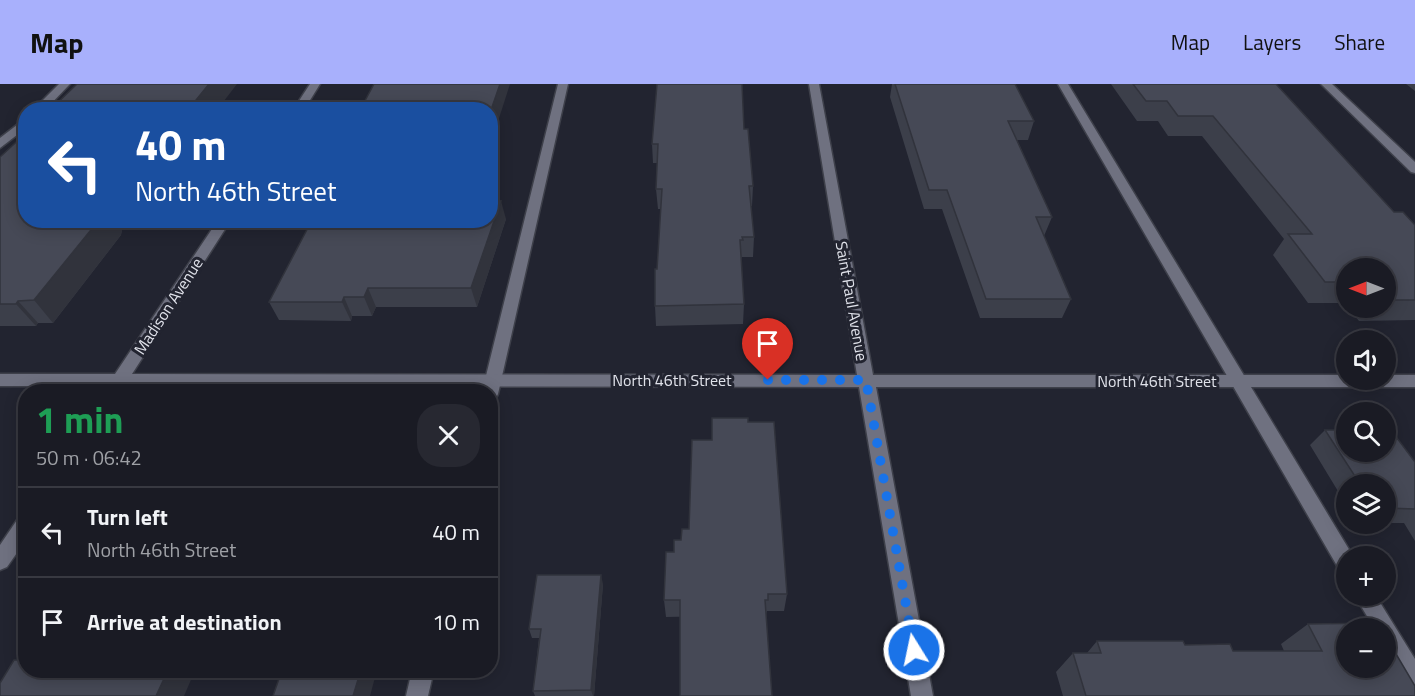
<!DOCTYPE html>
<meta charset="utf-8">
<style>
:root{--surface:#1a1b24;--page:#272831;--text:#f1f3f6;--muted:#9fa1a6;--line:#383941;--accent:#a8b0fc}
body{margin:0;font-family:"Titillium Web",sans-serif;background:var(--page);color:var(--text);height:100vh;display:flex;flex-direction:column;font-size:22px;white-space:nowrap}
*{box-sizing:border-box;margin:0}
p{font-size:20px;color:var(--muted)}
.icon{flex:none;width:33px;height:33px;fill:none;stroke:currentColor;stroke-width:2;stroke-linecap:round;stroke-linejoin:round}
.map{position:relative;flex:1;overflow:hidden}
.side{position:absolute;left:18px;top:300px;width:480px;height:294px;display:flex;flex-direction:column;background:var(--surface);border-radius:24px;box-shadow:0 3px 15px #0003,0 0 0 2px var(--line)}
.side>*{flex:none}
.top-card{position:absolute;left:18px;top:18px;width:480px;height:126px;border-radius:24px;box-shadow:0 3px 15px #0003,0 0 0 2px var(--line);background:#1a4fa0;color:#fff;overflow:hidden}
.needle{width:39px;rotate:270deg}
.tools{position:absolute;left:1336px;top:174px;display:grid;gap:12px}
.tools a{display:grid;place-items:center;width:60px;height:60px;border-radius:50%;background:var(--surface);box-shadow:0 3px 15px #0003,0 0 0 2px var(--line);font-size:30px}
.pin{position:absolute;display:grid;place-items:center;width:51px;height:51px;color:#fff;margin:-62px -26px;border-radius:50% 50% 50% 0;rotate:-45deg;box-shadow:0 0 6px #0007}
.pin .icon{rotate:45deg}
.me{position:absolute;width:66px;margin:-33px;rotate:350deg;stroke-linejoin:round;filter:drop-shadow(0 0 4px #0008)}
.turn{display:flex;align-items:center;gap:21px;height:126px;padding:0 18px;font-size:27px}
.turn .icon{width:78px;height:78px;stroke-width:2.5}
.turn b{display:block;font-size:42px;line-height:51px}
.round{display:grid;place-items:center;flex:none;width:63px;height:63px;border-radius:24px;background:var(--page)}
.headline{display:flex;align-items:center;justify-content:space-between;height:102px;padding:0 18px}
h1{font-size:36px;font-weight:700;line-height:45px;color:#1e9e55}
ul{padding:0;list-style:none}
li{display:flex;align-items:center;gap:18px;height:90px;padding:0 18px;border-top:2px solid var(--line)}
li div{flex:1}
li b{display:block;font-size:22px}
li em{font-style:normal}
header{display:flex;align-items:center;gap:36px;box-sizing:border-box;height:84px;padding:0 30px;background:var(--accent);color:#111}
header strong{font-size:28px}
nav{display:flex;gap:33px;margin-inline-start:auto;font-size:21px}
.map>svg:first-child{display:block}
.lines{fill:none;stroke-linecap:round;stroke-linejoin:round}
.service-casing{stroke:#3e404a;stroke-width:3}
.minor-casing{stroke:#3e404a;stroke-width:3}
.service{fill:#6f7180;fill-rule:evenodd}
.minor{fill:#6f7180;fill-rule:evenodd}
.wall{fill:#3c3f4a}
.shaded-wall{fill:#31333c}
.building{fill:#464956;stroke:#31333c;stroke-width:1.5}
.route{stroke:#1a73e8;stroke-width:10;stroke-dasharray:0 18}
.labels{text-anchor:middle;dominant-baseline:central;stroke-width:6;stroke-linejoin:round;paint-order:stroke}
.street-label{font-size:16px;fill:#e0e2ea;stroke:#222430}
</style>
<header>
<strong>Map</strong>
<nav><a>Map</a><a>Layers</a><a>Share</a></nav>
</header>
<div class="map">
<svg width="1415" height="612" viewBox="0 0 1415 612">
<rect width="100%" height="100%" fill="#222430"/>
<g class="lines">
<g class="service-casing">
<g id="service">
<path d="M59 0H70L45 26H33Z"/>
<path d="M558 0H568L498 310 496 314 490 316V308H482Z"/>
<path d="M1058 0H1068L1353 472H1347V490L1340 487Z"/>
<path d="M26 34V44L0 64V54Z"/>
<path d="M1355 512H1376L1415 575V606L1407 603 1386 566V544H1374Z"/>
<path d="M412 586H434L428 612H406Z"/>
</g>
</g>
<g class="minor-casing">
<g id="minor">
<path d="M310 0H320L304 26H293Z"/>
<path d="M809 0H819L873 291H1347V296H1386V291H1415V303H876L933 612H911L859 303 125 302 122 306 114 308 108 302H0V290H115L218 136H231L132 290 857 291Z"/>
<path d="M1321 0H1332L1415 78V89L1411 88Z"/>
<path d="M26 431V456L7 483 0 486V461L19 433Z"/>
</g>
</g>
<use href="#service" class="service"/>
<use href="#minor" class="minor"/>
</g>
<g class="wall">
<path d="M892 0H1015L1034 37 1028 56H1017L1052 133 1044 152 1071 215 1062 234H980L942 125H924L890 13Z"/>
<path d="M1111 0H1276L1394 128 1415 141V236L1359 237 1349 224H1386V184H1347V221L1345 219H1308L1273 171 1284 155 1202 52H1168L1158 37H1137Z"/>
<path d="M1406 0H1415V7Z"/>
<path d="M744 45 753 102 752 122H751L754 153 753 173H742L741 176 744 220 743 240 656 242 655 222 661 125H658L656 105 657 79H653L652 60Z"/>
<path d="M0 73 26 136H124L121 151 53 239H38L36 242H0Z"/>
<path d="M506 135 477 223H376L372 232H352L351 237 279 236 269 218Z"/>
<path d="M748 338 787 510 784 527H767L766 531 666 533 664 516 674 468 689 445 712 356Z"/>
<path d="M1325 346 1415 378V457L1404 439H1386V400H1347V422L1310 361Z"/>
<path d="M603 500 594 612H535L533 607 539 554H532L529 545Z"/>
<path d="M1308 540 1415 612H1063L1056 588 1073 569H1087L1097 557 1185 561 1233 567H1284L1281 560Z"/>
</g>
<g class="shaded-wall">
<path d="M209 0H237L217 26H188Z"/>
<path d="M500 0H510L493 53 490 44V29Z"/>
<path d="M501 117 506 135 477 223 471 204Z"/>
<path d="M99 136H124L121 151 53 239 34 216Z"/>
<path d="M368 204 376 223 372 232 364 213Z"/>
<path d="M344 213 352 232 351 237 342 218Z"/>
<path d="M18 217 38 239 36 242 16 220Z"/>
<path d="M601 491 603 500 594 612H593L591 606Z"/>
<path d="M168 586H188L193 591 184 612H156Z"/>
<path d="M361 586H377L370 612H353Z"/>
</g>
<g class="building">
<path d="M77 0H209L188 26H50Z"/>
<path d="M374 0H500L490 29V26H360Z"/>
<path d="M657 0H742L744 45H748L753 102H749L754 153H742L743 156H740L744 220 655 222V185H657L662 105H656L658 60H652Z"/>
<path d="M895 0H1015L1034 37H1008L1052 133H1036L1071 215H986L947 106H929Z"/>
<path d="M1133 0H1276L1394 128H1403L1415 141V216H1386V184H1347V198H1325L1288 150H1312L1213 32H1178L1167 17H1146Z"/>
<path d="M26 49V136H99L34 216 18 217 16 220H0V73Z"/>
<path d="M490 116 501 117 471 204H368L364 213H344L342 218H269L312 136H490Z"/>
<path d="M712 334H748V338H774L787 510H768V516H765L772 612H680V516H664L666 468H674V456H681L682 445H689L692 356H712Z"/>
<path d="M1325 346H1347V368H1386V346H1391L1415 378V425L1386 424V400H1360Z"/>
<path d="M537 491H601L591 606 533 607 541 545H529Z"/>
<path d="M1378 539 1381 544H1347V584H1386V553L1415 602V612H1086L1073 569H1101L1097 557H1183L1185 561 1230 560 1233 567H1322L1308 540Z"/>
<path d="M14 576H26V586H168L156 612H0V599Z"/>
<path d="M282 586H361L353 612H273Z"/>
</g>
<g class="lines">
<path class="route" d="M768 296H866L914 566"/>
</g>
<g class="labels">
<g class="street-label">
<text transform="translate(852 217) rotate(80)">Saint Paul Avenue</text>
<text transform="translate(168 222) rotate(-57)">Madison Avenue</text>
<text x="672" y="296">North 46th Street</text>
<text x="1157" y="297">North 46th Street</text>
</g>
</g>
</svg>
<div class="tools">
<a><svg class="needle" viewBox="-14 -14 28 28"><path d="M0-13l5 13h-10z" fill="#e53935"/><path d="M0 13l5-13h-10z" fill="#9fa1a6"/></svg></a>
<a><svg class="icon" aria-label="sound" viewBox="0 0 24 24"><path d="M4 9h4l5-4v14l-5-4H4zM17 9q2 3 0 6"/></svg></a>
<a><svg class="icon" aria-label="search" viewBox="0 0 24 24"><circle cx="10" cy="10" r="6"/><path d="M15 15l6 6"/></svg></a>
<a><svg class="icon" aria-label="layers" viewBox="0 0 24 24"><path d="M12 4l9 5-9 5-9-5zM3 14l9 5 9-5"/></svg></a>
<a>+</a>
<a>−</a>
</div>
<div class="pin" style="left:768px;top:296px;background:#d93025"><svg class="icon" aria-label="arrive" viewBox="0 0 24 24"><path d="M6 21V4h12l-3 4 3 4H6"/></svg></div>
<svg class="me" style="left:914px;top:566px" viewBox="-20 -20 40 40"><circle r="17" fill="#1a73e8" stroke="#fff" stroke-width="3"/><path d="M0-11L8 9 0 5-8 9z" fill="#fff"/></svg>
<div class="top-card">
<div class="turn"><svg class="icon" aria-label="left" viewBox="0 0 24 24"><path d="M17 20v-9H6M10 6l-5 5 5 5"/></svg><div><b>40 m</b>North 46th Street</div></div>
</div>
<section class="side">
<div class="headline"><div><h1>1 min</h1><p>50 m · 06:42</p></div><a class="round"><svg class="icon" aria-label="close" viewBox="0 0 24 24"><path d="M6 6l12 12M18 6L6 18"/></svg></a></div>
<ul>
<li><svg class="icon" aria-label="left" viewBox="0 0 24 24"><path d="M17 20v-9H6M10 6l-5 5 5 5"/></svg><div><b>Turn left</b><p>North 46th Street</p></div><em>40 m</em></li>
<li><svg class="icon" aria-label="arrive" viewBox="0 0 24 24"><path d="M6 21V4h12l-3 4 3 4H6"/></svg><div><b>Arrive at destination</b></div><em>10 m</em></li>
</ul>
</section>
</div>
